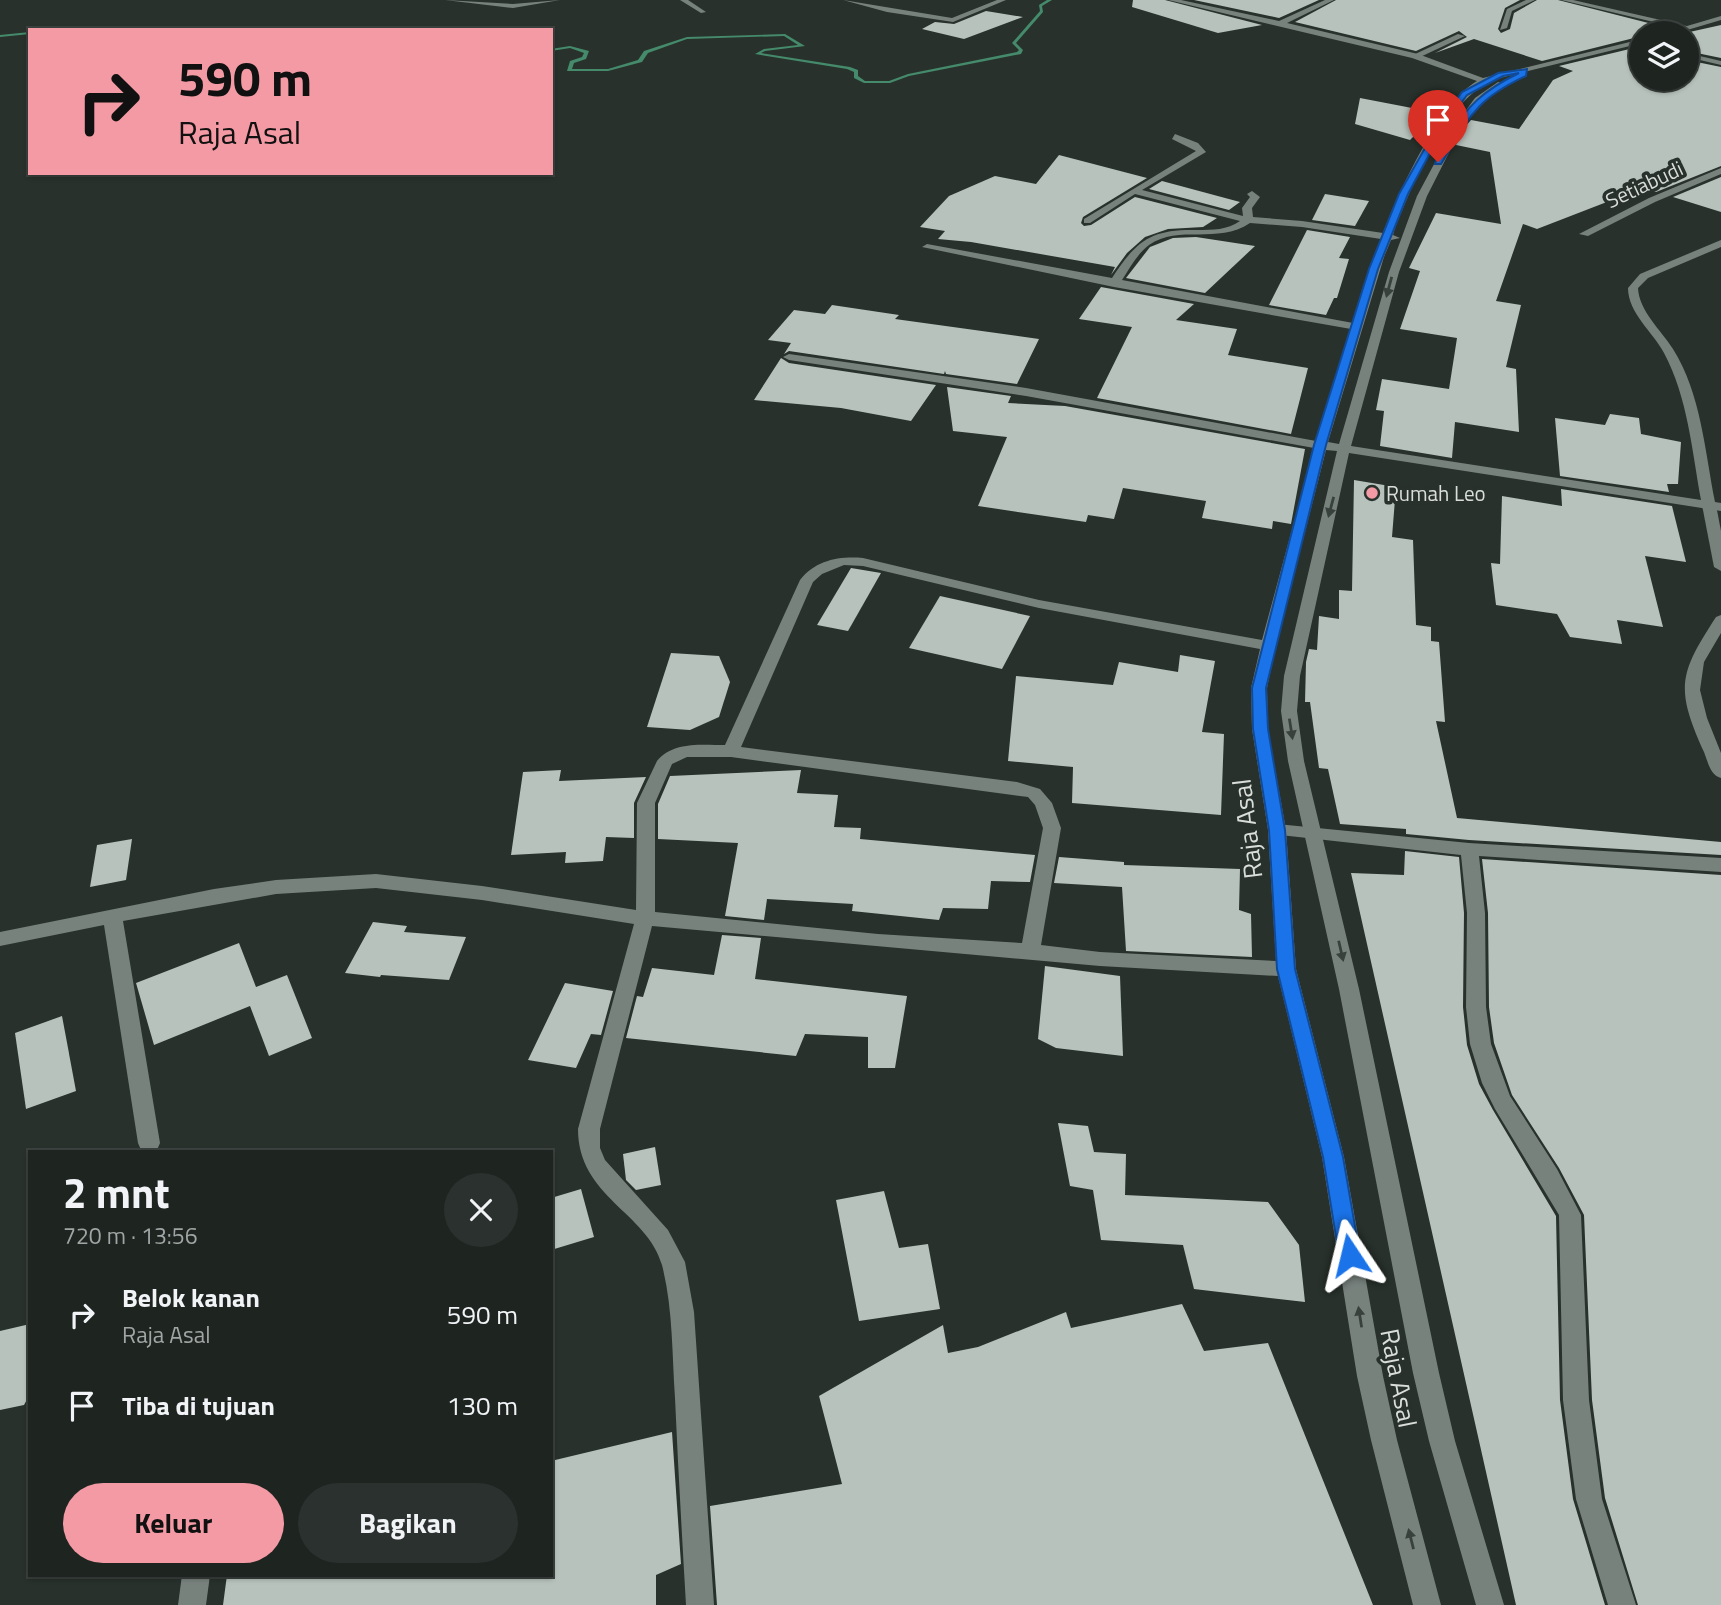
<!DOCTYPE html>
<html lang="id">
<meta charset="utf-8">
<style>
:root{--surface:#1e2521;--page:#2b312e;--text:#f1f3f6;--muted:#a1a5a5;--line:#3c423f;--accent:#f49aa4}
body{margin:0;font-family:"Titillium Web",sans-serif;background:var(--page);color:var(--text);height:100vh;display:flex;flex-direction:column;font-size:26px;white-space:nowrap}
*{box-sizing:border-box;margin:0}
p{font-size:23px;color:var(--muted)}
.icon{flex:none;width:38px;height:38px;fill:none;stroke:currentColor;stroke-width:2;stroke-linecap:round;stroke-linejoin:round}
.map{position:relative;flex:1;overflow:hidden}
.side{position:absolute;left:28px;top:1150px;width:525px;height:427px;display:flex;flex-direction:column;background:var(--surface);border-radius:0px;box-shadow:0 2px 5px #0004,0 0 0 2px var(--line)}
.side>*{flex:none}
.guide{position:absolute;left:28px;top:28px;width:525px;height:147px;border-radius:0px;box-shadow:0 2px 5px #0004,0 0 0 2px var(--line);background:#f49aa4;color:#111;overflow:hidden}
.fabs{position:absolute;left:1629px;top:21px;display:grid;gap:14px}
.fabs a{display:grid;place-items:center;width:70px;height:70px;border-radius:50%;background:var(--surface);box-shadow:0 2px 5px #0004,0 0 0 2px var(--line);font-size:35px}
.pin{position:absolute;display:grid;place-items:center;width:60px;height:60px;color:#fff;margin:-72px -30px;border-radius:50% 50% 50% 0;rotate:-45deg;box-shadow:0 0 7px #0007}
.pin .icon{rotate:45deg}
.me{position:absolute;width:77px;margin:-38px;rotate:350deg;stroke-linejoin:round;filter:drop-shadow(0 0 5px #0008)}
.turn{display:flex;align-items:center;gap:24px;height:147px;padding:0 35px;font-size:32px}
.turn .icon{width:91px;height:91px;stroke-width:2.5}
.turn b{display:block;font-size:49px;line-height:60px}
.round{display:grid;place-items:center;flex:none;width:74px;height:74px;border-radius:37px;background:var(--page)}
.head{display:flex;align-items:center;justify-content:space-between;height:119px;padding:0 35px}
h1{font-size:42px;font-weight:700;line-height:52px}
.cta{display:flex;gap:14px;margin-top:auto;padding:14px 35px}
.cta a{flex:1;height:80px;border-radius:42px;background:var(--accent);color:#111;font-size:28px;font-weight:700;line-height:80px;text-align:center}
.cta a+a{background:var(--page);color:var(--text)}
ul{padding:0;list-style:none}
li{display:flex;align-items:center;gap:21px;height:91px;padding:0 35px}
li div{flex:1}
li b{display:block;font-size:26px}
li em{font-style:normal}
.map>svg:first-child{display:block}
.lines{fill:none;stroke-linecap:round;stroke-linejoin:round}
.stream{fill:#448a6b;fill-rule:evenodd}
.building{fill:#b7c2bc}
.service{fill:#78827d;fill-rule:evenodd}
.minor{fill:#78827d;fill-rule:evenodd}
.oneway{fill:#38413c}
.route{fill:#1a73e8;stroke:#114b97;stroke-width:2}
.poi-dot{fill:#f49aa4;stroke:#28312c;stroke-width:2.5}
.labels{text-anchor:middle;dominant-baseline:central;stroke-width:7;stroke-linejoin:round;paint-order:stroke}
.far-street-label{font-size:21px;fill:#d9dedb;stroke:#28312c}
.far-poi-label{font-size:21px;fill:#d9dedb;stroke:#28312c;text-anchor:start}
.street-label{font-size:26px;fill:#d9dedb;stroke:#28312c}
</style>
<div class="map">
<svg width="1721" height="1605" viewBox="0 0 1721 1605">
<rect width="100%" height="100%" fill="#28312c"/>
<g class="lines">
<g class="stream">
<path d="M1047 0H1052L1042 6 1043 12 1016 43 1023 50 1021 54 909 76 890 83H864L854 78V72L847 69 755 54 764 49 798 45 784 36 687 39 648 53 642 62 608 71H567L570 61 582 57 584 53 570 48 551 51V49L570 46 589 51 586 59 574 63 572 69H608L638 60 644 51 687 37 785 34 805 46 765 51 761 53 850 67 858 70V76L865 81H889L908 74 1017 52 1019 50 1012 43 1040 11 1039 5Z"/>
<path d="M84 29 86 30H79Z"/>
<path d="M30 32V34L0 37V35Z"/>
</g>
</g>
<g class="building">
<path d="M1133 0H1165L1262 25 1218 33 1132 7Z"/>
<path d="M1194 0H1319L1279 18Z"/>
<path d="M1336 0H1520L1505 8 1498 29 1501 33 1510 29 1514 13 1537 0H1558L1672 29V33H1642V36L1542 61 1474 39 1435 53 1467 37 1459 31 1416 51 1295 22Z"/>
<path d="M986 11 1023 17 964 39 922 29 935 22 954 24Z"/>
<path d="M1721 25V58L1687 51 1685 33Z"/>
<path d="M1642 46V79H1687V60L1721 67V166L1656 192 1643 188 1537 229 1523 224 1496 301 1521 305 1506 367 1516 369 1519 432 1455 422 1452 458 1380 446 1384 411 1376 410 1382 379 1449 389 1457 338 1400 329 1420 271 1409 268 1436 213 1501 224 1490 152 1456 145 1464 128 1471 120 1519 129 1553 80 1573 71 1559 66Z"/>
<path d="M1360 98 1412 108 1441 114 1425 139 1414 136 1410 140 1355 124Z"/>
<path d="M1059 155 1147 178 1083 217 1081 223 1084 226 1091 225 1135 197 1217 218 1203 227 1168 229 1145 237 1127 253 1111 275 1115 267 971 242 938 239 945 231 920 227 949 196 995 176 1036 184Z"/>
<path d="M1721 177V212L1673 197Z"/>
<path d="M1162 181 1240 202 1229 210 1149 189Z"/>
<path d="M1325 194 1369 201 1355 226 1312 220Z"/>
<path d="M1307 230 1350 237 1339 258 1349 259 1337 298H1334L1326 315 1269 305Z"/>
<path d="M1196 237 1255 246 1205 293 1126 278 1150 247 1173 238Z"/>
<path d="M1101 287 1194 304 1176 320 1237 329 1228 355 1308 368 1291 434 1097 398 1132 327 1079 319Z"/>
<path d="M832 305 899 315 895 319 1039 339 1017 384 946 374 945 371 944 374 789 351 784 354 791 343 768 340 794 310 825 314Z"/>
<path d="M781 358 789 363 936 385 911 421 841 408 754 400Z"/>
<path d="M947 387 1011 396 1008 403 1065 406 1305 449 1291 524 1273 521 1272 529 1202 518 1206 501 1123 488 1114 519 1088 515 1086 522 978 506 1007 437 953 431Z"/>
<path d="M1610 414 1639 418 1641 434 1681 442 1678 484H1667L1669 492 1560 476 1555 418 1605 425Z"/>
<path d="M1354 480 1396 487 1392 537 1413 540 1416 625 1431 627V641L1439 642 1445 722 1436 721 1457 818 1721 842V855L1469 840 1406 834V829L1340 824 1328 769 1319 768 1310 702H1305L1306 662 1309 649 1317 650 1319 616 1339 619V590L1352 591Z"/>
<path d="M1561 489 1672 506 1686 562 1645 556 1663 627 1617 620 1622 644 1570 637 1557 614 1496 605 1491 563 1500 564 1502 496 1562 506Z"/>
<path d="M851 568 881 573 848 631 817 625Z"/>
<path d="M940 596 1030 616 1002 669 909 648Z"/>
<path d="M671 653 719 656 730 682 719 717 690 730 647 727Z"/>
<path d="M1180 655 1215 661 1202 732 1224 734 1221 815 1072 803 1073 767 1008 761 1016 676 1113 685 1119 662 1178 672Z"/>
<path d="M561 770 559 781 646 777 634 803V838L606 837 603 861 565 863 566 852 511 855 523 772Z"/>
<path d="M801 770 797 793 838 795 834 827 861 828 860 839 1035 855 1030 882 991 881 988 909 943 908 939 920 852 911 853 904 767 899 764 920 725 916 738 843 658 839V804L670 776Z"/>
<path d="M132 839 126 880 90 887 97 845Z"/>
<path d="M1405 851 1459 857 1464 913 1463 1007 1467 1045 1479 1084 1493 1110 1556 1216 1560 1400 1573 1499 1605 1605H1516L1351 873 1404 875Z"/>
<path d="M1059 857 1124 862V865L1240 869 1239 910 1251 914 1252 957 1126 951 1122 887 1054 883Z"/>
<path d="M1482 859 1721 875V1605H1638L1605 1498 1592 1400 1584 1215 1559 1168 1512 1095 1494 1043 1489 1007 1488 913Z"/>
<path d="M373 922 407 926 404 932 466 937 449 980 381 975 380 977 345 973Z"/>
<path d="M722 935 761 938 755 979 907 996 895 1068H868V1037L805 1034 796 1056 626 1038 637 996 643 997 652 968 714 975Z"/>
<path d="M239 943 256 987 287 975 312 1038 269 1056 250 1006 154 1045 136 983Z"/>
<path d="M1045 966 1120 976 1123 1056 1056 1048 1038 1039Z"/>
<path d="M565 983 613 991 601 1035 591 1034 576 1068 528 1060Z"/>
<path d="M62 1016 76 1091 26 1109 15 1033Z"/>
<path d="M1058 1123 1088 1126 1094 1152 1126 1154 1125 1195 1268 1202 1299 1245 1305 1302 1194 1289 1183 1245 1101 1240 1093 1190 1070 1186Z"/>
<path d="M655 1147 661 1185 636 1190 626 1180 623 1154Z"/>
<path d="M581 1189 594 1237 551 1250V1198Z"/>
<path d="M884 1191 899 1248 928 1244 940 1309 859 1321 836 1200Z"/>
<path d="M1182 1304 1204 1351 1268 1343 1373 1605H717L710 1506 842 1484 819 1396 943 1325 948 1353 978 1347 1066 1312 1071 1328Z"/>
<path d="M30 1324V1394L24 1405 0 1410V1331Z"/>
<path d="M672 1432 681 1564 656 1575V1605H223L227 1575H551V1461Z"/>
</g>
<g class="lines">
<g class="service">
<path d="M1458 34 1465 36 1418 58 1411 56Z"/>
<path d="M1709 501 1716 505 1721 531V571L1714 567 1702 505Z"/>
<path d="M1721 615V633L1704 662 1700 690 1707 718 1721 753V778C1710 775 1708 762 1704 752 1675 688 1679 674 1716 617Z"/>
<path d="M1277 824 1469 843 1721 858V872L1479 856 1485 913 1486 1007 1491 1044 1510 1096 1557 1169 1581 1215 1589 1400 1602 1499 1636 1605H1608L1576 1499 1563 1400 1559 1215 1495 1109 1482 1083 1470 1044 1466 1007 1467 913 1461 855 1271 834 1268 830 1271 826Z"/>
</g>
<g class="minor">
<path d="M445 0 513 4 560 0 513 8Z"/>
<path d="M680 0H688L706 12 701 13Z"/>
<path d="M843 0 952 18 997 0H1006L953 22 887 12Z"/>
<path d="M1168 0H1181L1279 21 1325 0H1334L1287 23 1418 54 1483 78 1642 39V43L1496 79C1445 99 1415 180 1395 228L1393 235 1400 238 1391 240 1384 257 1328 442 1339 444 1389 272 1417 196 1455 125 1475 98 1498 82 1505 84 1481 102 1462 127 1427 196 1399 272 1351 446 1701 500C1692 451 1688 398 1664 353 1653 332 1628 313 1628 288L1640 274 1721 240V247L1648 278 1638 288C1639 311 1661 330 1673 349 1701 393 1705 452 1715 502L1721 503V511L1349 453 1300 676 1297 711 1304 761 1359 989 1439 1373 1455 1441 1504 1605H1476L1429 1441 1413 1373 1339 989 1288 761 1281 711 1284 676 1337 451 1326 450 1275 649 1267 688 1268 729 1286 830 1296 969 1344 1157 1383 1376 1397 1440 1441 1605H1413L1371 1440 1357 1376 1322 1157 1278 976 1100 966 652 926 600 1129V1148L605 1160 668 1230 685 1262 694 1312 714 1605H686C682 1536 678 1467 675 1398 672 1354 673 1308 662 1265 647 1212 578 1197 578 1129L634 924 482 900 376 888 276 894 123 921 160 1143 157 1150H141L138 1143 104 925 0 946V932L214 889 276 880 376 874 482 886 636 910 637 803 657 761C673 741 702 745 725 745L800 580C816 560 839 556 863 558L1039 600 1262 640 1314 448 1026 396 789 360 783 357 789 354 1026 388 1316 441 1351 329 1114 287 922 247 927 244 1112 278C1137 240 1151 229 1197 230 1213 230 1227 230 1240 221L1135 194 1090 223H1084V219L1196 151 1172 139 1175 134 1198 143 1206 152 1142 190 1243 216 1242 208 1250 197 1247 194 1252 191 1260 197 1252 208 1253 217 1302 221 1383 233C1399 192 1439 103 1477 81L1412 58ZM1250 223 1302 227 1381 239 1353 323 1122 280C1130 268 1137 254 1149 245 1179 224 1217 245 1250 223ZM844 565 863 566 1039 608 1260 649 1251 688 1252 729 1268 830 1276 961 1100 952 1041 945 1061 828 1052 803 1040 789 1017 782 741 747 813 582 822 574ZM687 757H731L1028 797 1035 805 1043 828 1022 943 878 934 655 912V803L672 764Z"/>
<path d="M1526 0H1535L1512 11 1507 28 1500 30 1507 9Z"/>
<path d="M1561 0H1573L1687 26 1721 16V20L1677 33 1673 31 1679 28Z"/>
<path d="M1687 53 1721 61V65L1687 57Z"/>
<path d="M1721 168V174L1655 202 1588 236 1579 234 1649 198Z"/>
<path d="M182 1575H210L206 1605H178Z"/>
</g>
</g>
<defs><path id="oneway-solid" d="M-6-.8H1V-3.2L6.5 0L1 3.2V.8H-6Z" transform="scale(1.75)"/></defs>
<g class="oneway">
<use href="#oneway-solid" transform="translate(1389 287) rotate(105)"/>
<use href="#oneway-solid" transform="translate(1331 507) rotate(105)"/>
<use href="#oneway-solid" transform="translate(1291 729) rotate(81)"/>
<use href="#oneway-solid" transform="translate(1341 951) rotate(77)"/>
<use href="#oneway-solid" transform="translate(1360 1317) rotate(-99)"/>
<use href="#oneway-solid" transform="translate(1411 1539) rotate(-104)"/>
</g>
<path class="route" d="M1527 69 1526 76C1474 100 1469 118 1441 164H1435C1436 156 1442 147 1447 140 1466 106 1484 90 1519 73L1503 76 1467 95 1445 125 1408 194 1378 269 1326 445 1266 688 1268 729 1285 830 1295 969 1343 1157 1360 1255 1357 1262 1350 1265 1342 1262 1339 1255 1323 1157 1277 969 1269 830 1253 729 1252 688 1314 445 1369 269 1399 194 1438 125 1462 92 1498 73Z"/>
<circle class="poi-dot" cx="1372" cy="493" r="7"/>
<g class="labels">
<g class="far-street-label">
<text transform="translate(1644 184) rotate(-25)">Setiabudi</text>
</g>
<g class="far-poi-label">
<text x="1386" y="493">Rumah Leo</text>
</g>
<g class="street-label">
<text transform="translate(1247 829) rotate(-97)">Raja Asal</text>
<text transform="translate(1399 1378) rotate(79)">Raja Asal</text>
</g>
</g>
</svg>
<div class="fabs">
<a><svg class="icon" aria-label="layers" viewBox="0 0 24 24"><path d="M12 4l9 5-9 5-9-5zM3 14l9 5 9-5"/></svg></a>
</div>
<div class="pin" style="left:1438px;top:162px;background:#d93025"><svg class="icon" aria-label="arrive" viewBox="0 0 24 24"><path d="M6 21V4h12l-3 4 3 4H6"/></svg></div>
<svg class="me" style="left:1350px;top:1255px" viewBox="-20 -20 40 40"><path d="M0-17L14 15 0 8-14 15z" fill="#1a73e8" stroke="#fff" stroke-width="4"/></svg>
<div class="guide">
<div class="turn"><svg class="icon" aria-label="right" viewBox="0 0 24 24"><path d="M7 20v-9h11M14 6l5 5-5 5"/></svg><div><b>590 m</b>Raja Asal</div></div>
</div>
<section class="side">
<div class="head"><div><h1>2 mnt</h1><p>720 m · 13:56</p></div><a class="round"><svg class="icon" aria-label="close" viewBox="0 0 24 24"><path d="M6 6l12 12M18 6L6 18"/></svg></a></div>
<ul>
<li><svg class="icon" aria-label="right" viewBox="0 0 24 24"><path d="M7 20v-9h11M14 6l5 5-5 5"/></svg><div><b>Belok kanan</b><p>Raja Asal</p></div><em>590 m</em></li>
<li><svg class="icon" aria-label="arrive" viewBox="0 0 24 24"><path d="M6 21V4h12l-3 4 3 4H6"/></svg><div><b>Tiba di tujuan</b></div><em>130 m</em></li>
</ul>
<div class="cta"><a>Keluar</a><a>Bagikan</a></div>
</section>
</div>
